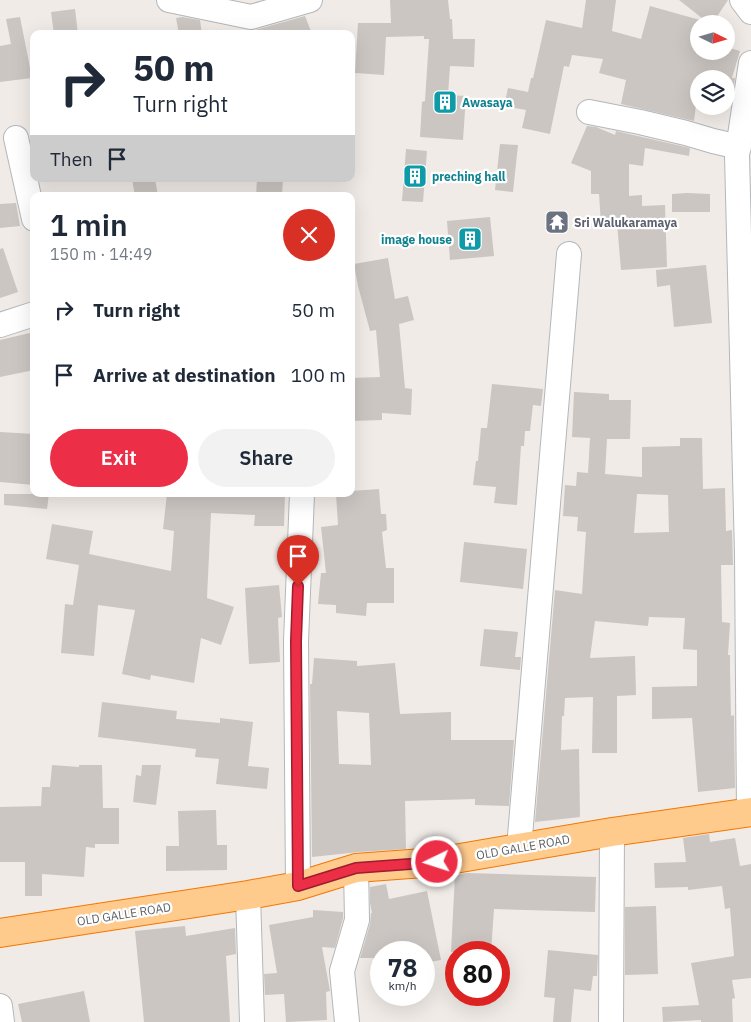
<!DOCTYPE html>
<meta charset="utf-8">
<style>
:root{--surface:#fff;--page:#f2f2f3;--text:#1f2937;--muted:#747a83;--accent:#ed2e47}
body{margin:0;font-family:"IBM Plex Sans",sans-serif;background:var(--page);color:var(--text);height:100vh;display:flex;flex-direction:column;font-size:19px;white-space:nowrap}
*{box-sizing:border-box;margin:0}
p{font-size:16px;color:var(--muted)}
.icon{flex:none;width:28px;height:28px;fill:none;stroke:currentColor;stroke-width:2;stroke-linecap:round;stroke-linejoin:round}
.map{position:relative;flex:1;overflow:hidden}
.panel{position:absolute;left:30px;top:192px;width:325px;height:305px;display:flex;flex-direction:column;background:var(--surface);border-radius:10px;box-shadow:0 5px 20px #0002}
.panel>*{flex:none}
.hud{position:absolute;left:30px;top:30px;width:325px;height:152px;border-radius:10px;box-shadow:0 5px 20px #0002;background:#fff;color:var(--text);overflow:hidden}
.needle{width:32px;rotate:95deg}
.buttons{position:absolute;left:690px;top:15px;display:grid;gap:10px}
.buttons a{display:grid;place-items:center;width:45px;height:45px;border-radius:50%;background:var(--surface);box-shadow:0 5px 20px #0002;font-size:25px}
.speed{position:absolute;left:370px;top:941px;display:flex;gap:10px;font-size:25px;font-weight:700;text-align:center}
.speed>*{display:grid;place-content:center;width:65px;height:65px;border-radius:50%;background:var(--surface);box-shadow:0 5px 20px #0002;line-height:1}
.speed small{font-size:12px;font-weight:400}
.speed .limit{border:8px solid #d22;background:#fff;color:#111}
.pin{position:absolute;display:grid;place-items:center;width:42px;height:42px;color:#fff;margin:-51px -21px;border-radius:50% 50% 50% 0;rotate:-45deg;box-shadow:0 0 5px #0007}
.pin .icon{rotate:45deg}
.me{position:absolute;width:55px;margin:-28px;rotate:266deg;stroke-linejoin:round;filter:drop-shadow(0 0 4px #0008)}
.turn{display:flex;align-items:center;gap:18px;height:105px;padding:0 20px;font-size:22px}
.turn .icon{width:65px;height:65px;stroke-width:2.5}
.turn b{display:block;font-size:35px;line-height:42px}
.then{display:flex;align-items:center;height:48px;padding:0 20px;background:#0003;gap:10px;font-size:19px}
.round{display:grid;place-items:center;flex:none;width:52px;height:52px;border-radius:26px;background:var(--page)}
.summary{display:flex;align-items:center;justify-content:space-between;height:85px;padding:0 20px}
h1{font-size:30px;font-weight:600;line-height:38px}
.primary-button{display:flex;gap:10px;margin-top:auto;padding:10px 20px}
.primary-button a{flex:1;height:58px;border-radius:30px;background:var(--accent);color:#fff;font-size:20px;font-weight:600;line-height:58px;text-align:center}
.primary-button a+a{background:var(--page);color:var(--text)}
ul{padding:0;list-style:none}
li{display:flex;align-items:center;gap:15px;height:65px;padding:0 20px}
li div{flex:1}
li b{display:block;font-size:19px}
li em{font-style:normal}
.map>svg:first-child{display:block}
.building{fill:#cbc6c2;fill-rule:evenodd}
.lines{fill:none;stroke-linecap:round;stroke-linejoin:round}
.minor-casing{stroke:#b3b7bb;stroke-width:26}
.highway-casing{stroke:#f57600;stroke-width:30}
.minor{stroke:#fff;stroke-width:24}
.highway{stroke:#ffcb8d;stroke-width:28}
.route-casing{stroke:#9a1e2e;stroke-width:12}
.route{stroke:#ed2e47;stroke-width:9}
.labels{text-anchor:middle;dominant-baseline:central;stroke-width:4.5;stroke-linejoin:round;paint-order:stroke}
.culture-label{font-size:12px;font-weight:bold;fill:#0d838f;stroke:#fff;text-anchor:start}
.worship-label{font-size:12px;font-weight:bold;fill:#5b616d;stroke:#fff;text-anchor:start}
.street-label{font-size:12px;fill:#5d6366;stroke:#fff}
</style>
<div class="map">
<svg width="751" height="1022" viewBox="0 0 751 1022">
<rect width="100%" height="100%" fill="#f0ebe6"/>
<g class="building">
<path d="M390 0H448L450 19H452L453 39H475L474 67 450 66 448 95 466 96 463 140 420 137 422 102 425 101 429 39H424V36L386 37 384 75 355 73 358 23H391Z"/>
<path d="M586 0H616L612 31 641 39 650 6 707 22 679 0H728L712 24H699V51H726V47L740 51 732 78H735L731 104 726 103V79H699V97H697L694 121 621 104 626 80 599 73 603 59 572 55 569 67 564 66 550 134 522 128 526 110 504 106 508 88 528 92 531 78H533L546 20 582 28Z"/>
<path d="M75 9 78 34H54L51 12Z"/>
<path d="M305 16 312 34H240L239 32 245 30H255Z"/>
<path d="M20 17 32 78 0 82V46L11 44 6 19Z"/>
<path d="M182 17 200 20 202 34H179L176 18Z"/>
<path d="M587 126 596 127 615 135 616 131 690 148 689 156 645 148 643 166 629 164V196L642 195V206L665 205 667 267 621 270 617 223 601 224 599 194H591V171L571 163Z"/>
<path d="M500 144 518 145 513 192 495 190Z"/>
<path d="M406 149 427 151 423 202 402 201Z"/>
<path d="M132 179H155L158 196H135Z"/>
<path d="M257 179H283L282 196H256Z"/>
<path d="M687 193 710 194V212H672V194Z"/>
<path d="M16 203 20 226 0 228V204Z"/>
<path d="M490 217 494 256 450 260 447 221Z"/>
<path d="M3 248 18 292 0 298V249Z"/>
<path d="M388 258 395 299 408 296 414 320 399 324 405 388 412 389 411 415 382 413V420L351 421V378L380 377 376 330 370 331 358 286 354 264Z"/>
<path d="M706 265 712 323 674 327 670 285 657 287 656 270Z"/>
<path d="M34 332V370L0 377V340Z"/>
<path d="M492 384 543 389 541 406 533 405 530 431H525L524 446H521L517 505 494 503 496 487 473 485 476 461H478L481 428H487Z"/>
<path d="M574 392 609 394V400H631L630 439H607L605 474 642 477V447L680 446V438H702L703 489 725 488 726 531 732 530 733 565H721L722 622 730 623 728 655H730V670L731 716 734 715 735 788 698 792 692 718 652 719V687L697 686V650L683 649 685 618 649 617 648 626 595 621 590 658 635 656 636 695 617 696V753H592L593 697 565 698 564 716H562L561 750 579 749 580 817 535 822 555 590 582 594 586 532 577 531 578 517 563 516 565 485 576 486 577 472 588 473 590 438 572 437ZM637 494 668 495 669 532 634 533Z"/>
<path d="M0 432 34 434V485L0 482Z"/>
<path d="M379 489 381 514H386L387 530 382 532 386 568H394V603H367L366 616 336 613V605L318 604 321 573H326L321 527 338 525 336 494H351V491Z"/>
<path d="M4 494H49L47 509 4 505Z"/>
<path d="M167 494H285L284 526H254L255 515 211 513 207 598 234 607 221 645 201 638 194 683 151 675 150 680 122 674 135 610 98 605 94 656 61 653 65 604 73 605 79 565 46 559 52 524 93 531 89 554 171 571 174 531 163 529Z"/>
<path d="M464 542 527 549 523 589 460 582Z"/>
<path d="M279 585 282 617 278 618 280 662 249 664 245 588Z"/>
<path d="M484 629 518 632 515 657H521L520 670 480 666Z"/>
<path d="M314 658 357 661V666L395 663 400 714 451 712V740H514L509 806 475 805V799L405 801 406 849 359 852 312 857 310 684H312ZM337 711 369 713 371 765 339 764Z"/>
<path d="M102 702 177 711 176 719 220 723V718L253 722 248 766 269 768 267 789 216 784 219 759 195 757 196 749 98 737Z"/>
<path d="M52 765 79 767V765H102L103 808H119V844H95V848L86 847 84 877 42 874V896H25V862H0V807L41 806 42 787H50Z"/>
<path d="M142 765H161L156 805 133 802 136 775 141 776Z"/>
<path d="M216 810 217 845H227V870L166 871V846H179L178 811Z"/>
<path d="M709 834 710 842 735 838 740 866 751 864V978L732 980 735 998 732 999 733 1022H701V1020L663 1022 662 1007 699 1005 691 963 734 956 730 908 725 909 722 886 688 890V887L655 888 654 863 686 862 683 838Z"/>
<path d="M467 873 596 877 595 912 494 909 491 952H451L455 875Z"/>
<path d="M386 884 389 899 427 891 441 960 424 963V952H380L381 958H360L370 924 371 913H372L370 903V887Z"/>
<path d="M656 906 658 974 625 975V907Z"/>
<path d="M313 910 343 912V918L335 948 322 947 330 991 326 992 327 1020 286 1022 284 994 265 995 264 974 277 973 269 925 313 917Z"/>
<path d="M185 926 186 936 235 928 236 954 226 956 230 1022H144L135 931Z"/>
<path d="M548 950 598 955 597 976H593L591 991 574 989 571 1022H553L555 998 544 997Z"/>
<path d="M84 991 90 1022H22L18 1004Z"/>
</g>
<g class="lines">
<g class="minor-casing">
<g id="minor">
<path d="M169 0 251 17 310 0"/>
<path d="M742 0 751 12"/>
<path d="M589 112 640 122 686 133 713 141 739 147"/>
<path d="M16 138 34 219"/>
<path d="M0 325 34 314"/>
<path d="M749 813 747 554 737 155 751 63"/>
<path d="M519 848 569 254"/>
<path d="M298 886 296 641 302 494"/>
<path d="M248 895 252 1022"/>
<path d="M0 1006 2 1022"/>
<path d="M347 1022 342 971 357 920 356 868"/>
<path d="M611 1022 612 832"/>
</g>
</g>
<g class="highway-casing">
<path id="highway" d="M0 933 248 895 298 886 356 868 437 862 612 832 751 812"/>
</g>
<use href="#minor" class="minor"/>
<use href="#highway" class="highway"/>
</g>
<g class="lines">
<g class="route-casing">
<path id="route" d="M298 586 296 641 298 886 356 868 437 862"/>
</g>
<use href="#route" class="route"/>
</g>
<defs>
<g id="building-square" transform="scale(1.25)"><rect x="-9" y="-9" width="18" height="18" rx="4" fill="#0f9aa8" stroke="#fff"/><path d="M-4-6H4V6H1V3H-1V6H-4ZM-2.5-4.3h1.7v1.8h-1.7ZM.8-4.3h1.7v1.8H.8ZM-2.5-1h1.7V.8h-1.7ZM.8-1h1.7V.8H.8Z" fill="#fff"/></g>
<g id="temple-square" transform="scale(1.25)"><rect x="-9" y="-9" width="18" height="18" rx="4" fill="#6b7280" stroke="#fff"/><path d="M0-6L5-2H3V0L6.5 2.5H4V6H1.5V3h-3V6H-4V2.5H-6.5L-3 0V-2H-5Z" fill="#fff"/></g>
</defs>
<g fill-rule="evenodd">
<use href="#building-square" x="445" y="102"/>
<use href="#building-square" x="415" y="176"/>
<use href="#temple-square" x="557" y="222"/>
<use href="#building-square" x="470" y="239"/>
</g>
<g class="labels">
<g class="culture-label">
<text x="462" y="102">Awasaya</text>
<text x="432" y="176">preching hall</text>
<text x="452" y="239" text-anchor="end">image house</text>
</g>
<g class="worship-label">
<text x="574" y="222">Sri Walukaramaya</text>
</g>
<g class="street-label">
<text transform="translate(523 847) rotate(-10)">OLD GALLE ROAD</text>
<text transform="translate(124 914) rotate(-9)">OLD GALLE ROAD</text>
</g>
</g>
</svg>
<div class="buttons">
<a><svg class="needle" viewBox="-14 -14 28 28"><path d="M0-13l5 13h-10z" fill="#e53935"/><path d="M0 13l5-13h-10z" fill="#747a83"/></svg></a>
<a><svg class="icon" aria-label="layers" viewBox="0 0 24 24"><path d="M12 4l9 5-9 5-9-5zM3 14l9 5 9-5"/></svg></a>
</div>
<div class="speed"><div>78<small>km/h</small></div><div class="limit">80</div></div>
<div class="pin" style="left:298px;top:586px;background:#d93025"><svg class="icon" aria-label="arrive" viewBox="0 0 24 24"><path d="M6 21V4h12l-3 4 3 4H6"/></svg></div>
<svg class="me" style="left:437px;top:862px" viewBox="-20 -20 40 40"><circle r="17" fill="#ed2e47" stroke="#fff" stroke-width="3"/><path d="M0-11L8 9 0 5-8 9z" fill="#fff"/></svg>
<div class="hud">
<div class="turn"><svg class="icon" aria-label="right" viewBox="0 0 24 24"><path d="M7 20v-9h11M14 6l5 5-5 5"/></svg><div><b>50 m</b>Turn right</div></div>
<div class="then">Then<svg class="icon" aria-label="arrive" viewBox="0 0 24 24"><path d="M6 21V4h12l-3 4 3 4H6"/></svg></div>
</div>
<section class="panel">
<div class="summary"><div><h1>1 min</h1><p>150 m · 14:49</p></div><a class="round" style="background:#d93025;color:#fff"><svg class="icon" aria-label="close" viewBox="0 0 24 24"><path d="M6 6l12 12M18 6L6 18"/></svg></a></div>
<ul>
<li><svg class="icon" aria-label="right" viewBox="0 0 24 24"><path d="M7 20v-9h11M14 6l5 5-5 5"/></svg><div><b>Turn right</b></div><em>50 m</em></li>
<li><svg class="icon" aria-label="arrive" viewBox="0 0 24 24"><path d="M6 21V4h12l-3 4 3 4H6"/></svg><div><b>Arrive at destination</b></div><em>100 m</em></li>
</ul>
<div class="primary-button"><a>Exit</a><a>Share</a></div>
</section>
</div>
